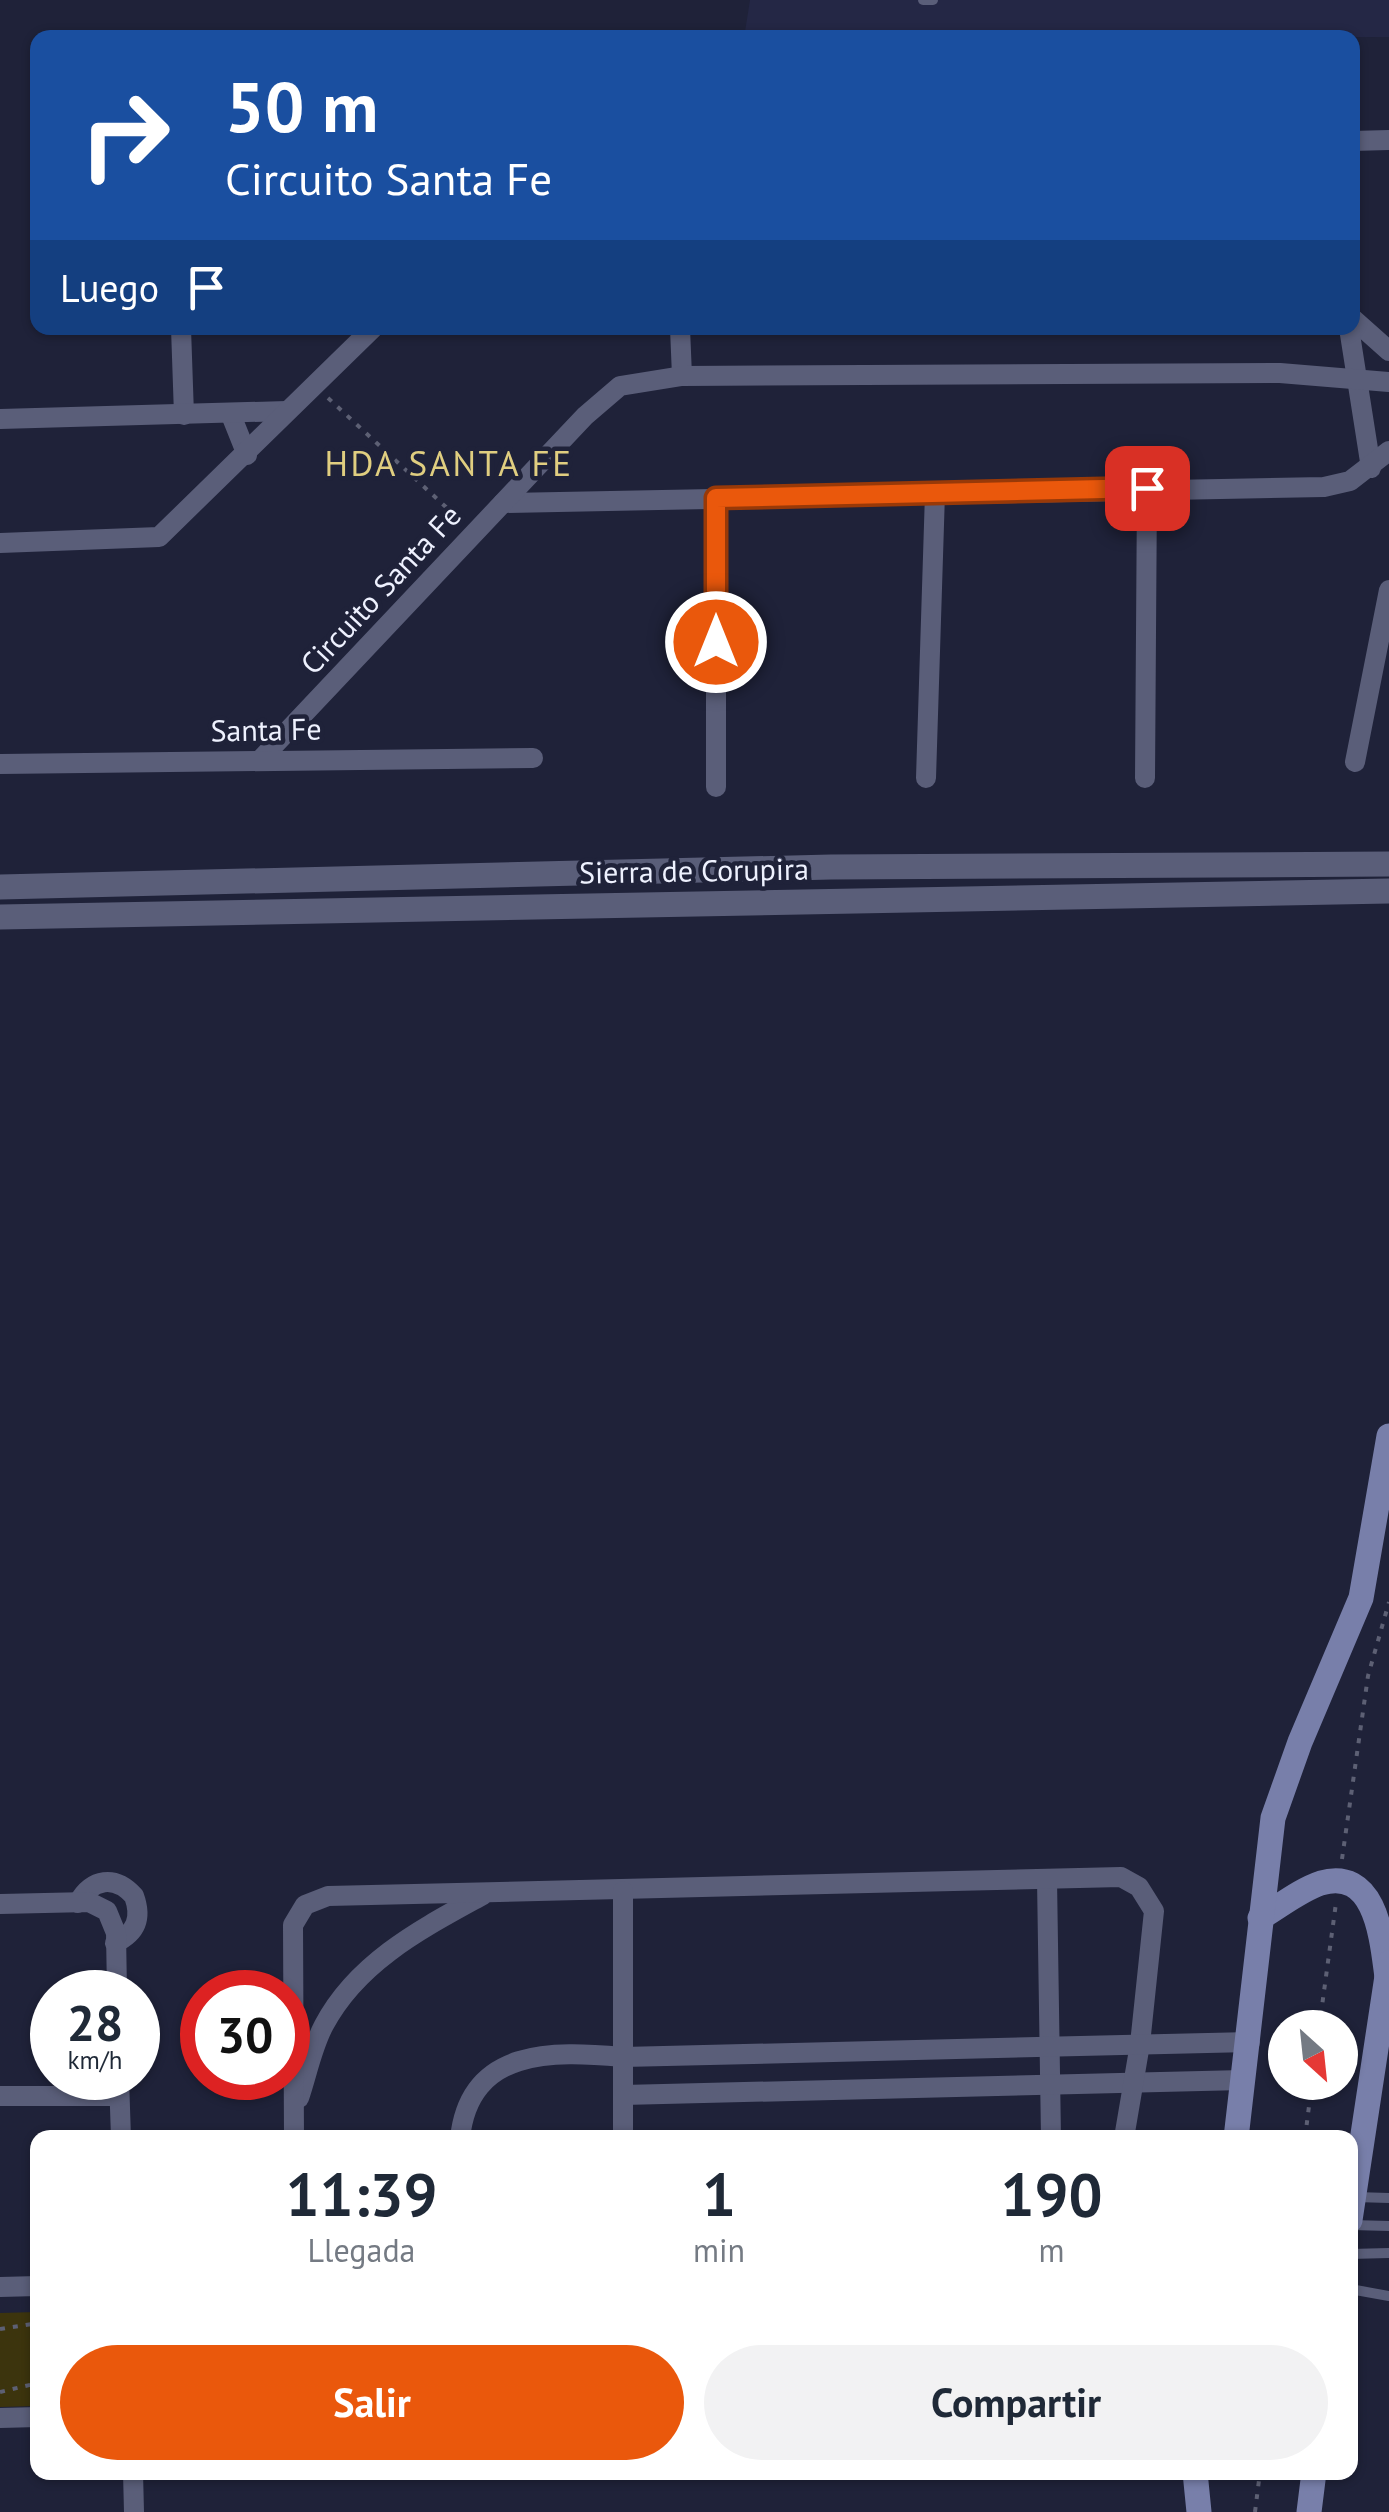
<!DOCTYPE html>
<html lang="es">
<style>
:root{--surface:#fff;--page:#f2f2f3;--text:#1f2937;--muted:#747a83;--accent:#ea580c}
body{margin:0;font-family:"PT Sans",sans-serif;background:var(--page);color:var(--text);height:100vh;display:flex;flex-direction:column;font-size:38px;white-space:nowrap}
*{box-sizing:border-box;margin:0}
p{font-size:32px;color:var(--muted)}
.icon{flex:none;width:55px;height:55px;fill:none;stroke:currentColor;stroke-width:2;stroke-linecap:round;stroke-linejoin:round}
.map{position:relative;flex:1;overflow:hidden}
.side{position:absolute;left:30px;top:2130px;width:1328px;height:350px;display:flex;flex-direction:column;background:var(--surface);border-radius:20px;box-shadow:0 2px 8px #0004}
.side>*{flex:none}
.banner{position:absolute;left:30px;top:30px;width:1330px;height:305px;border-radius:20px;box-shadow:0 2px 8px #0004;background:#1a4fa0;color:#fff;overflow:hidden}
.needle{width:65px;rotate:153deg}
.controls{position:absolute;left:1268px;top:2010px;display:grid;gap:20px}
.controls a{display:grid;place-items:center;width:90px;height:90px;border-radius:50%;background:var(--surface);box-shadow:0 2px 8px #0004;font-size:50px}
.speed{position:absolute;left:30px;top:1970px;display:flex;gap:20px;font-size:50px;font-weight:700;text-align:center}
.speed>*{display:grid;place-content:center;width:130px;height:130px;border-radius:50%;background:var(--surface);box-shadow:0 2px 8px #0004;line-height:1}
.speed small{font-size:25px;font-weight:400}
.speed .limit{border:15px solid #d22;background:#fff;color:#111}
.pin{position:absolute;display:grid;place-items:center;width:85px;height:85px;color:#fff;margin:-42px;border-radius:20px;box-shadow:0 5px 15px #0006}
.me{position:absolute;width:110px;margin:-55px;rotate:0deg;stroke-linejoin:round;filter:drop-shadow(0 0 8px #0008)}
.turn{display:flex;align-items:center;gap:35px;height:210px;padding:0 30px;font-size:45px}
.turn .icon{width:130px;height:130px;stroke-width:2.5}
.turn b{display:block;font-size:70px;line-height:85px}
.then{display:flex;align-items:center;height:95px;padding:0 30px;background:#0003;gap:20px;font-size:38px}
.eta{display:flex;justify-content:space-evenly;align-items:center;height:170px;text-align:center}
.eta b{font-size:60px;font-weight:800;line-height:70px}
.action{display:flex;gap:20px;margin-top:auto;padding:20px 30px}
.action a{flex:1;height:115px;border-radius:60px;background:var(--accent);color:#fff;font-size:40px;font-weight:800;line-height:115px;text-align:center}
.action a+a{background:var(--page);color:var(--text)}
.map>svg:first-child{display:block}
.built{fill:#242745}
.green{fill:#3c340d}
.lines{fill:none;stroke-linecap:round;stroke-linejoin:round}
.path{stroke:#5d6074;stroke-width:4;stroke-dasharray:5 8;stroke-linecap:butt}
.service{stroke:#5a5e79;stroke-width:10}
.minor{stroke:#5a5e79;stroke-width:20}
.tertiary{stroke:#5a5e79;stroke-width:25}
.secondary{stroke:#787faa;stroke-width:25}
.route-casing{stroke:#983908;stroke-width:25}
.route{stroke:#ea580c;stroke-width:18}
.labels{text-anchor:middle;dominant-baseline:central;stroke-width:9;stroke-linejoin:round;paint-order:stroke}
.street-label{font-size:30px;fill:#eef1fe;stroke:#1f2239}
.quarter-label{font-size:35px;letter-spacing:2.5px;fill:#e0ce80;stroke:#1f2239}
</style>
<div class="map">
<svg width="1389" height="2512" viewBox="0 0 1389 2512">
<rect width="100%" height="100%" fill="#1f2239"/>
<path class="built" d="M750 0H1389V37L744 38Z"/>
<path class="green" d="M37 2312V2406L0 2407V2313Z"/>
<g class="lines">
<g class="path">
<path d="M328 398 461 521"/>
<path d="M1342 1859 1368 1676 1389 1602"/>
<path d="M1319 2028 1336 1903"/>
<path d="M1305 2138 1312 2082"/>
<path d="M0 2329 38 2323"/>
<path d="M0 2392 38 2383"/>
<path d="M1255 2512 1260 2472"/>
</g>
<g class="service">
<path d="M923 0H933"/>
<path d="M1355 2197 1389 2198"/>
<path d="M1351 2225 1389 2226"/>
<path d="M1350 2254 1389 2253"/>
<path d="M1350 2289 1389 2296"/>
</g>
<g class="minor">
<path d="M1352 141 1389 140"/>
<path d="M1352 318 1389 351"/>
<path d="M181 328 184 415"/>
<path d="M680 328 682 376"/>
<path d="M1349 328 1371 468"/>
<path d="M231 415 247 455"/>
<path d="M0 419 287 411"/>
<path d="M716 498V787"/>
<path d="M503 503 1324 487 1350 481 1389 451"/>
<path d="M0 543 159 537 373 328"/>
<path d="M262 758 585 416 620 386 682 376 1280 373 1389 382"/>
<path d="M1355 762 1389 590"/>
<path d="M0 764 533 758"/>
<path d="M926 778 935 493"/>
<path d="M1145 778 1147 488"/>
<path d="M1047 1879 1051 2138"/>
<path d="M78 1903C92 1878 115 1875 134 1896 142 1918 136 1933 115 1943"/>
<path d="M0 1904 89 1902 107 1911 116 1933 117 1992"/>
<path d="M119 2078 121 2138"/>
<path d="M623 2095 1243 2080"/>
<path d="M0 2096H119"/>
<path d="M299 2098C307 2075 312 2047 324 2025 358 1961 423 1928 483 1895"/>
<path d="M294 2138 293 1925 305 1905 328 1896 1121 1877 1139 1887 1154 1911 1140 2044 1124 2138"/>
<path d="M460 2138C470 2047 553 2051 623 2057L1250 2042"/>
<path d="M623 2138V1891"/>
<path d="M0 2287 38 2286"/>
<path d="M0 2418 38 2417"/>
<path d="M133 2472 134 2512"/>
</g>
<g class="tertiary">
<path d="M0 887 831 867 1389 864"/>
<path d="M0 917 1389 891"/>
</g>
<g class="secondary">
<path d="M1260 1918C1279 1907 1300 1890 1321 1883 1377 1867 1382 1941 1387 1977"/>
<path d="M1236 2138 1273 1818 1300 1742 1361 1598 1389 1436"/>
<path d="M1350 2220 1389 1963"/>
<path d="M1195 2472 1199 2512"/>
<path d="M1309 2512 1314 2472"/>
</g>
</g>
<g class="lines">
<g class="route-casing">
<path id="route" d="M716 642V498L1147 488"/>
</g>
<use href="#route" class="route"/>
</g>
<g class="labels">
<g class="street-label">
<text transform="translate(380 589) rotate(-47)">Circuito Santa Fe</text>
<text transform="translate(266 729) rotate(-1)">Santa Fe</text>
<text transform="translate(694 870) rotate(-1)">Sierra de Corupira</text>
</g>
<g class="quarter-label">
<text x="449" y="463">HDA SANTA FE</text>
</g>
</g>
</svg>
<div class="controls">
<a><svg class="needle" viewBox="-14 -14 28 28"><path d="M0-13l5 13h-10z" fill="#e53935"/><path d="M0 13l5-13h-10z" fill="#747a83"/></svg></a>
</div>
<div class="speed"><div>28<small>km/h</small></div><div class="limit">30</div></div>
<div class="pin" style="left:1147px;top:488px;background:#d93025"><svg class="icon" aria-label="arrive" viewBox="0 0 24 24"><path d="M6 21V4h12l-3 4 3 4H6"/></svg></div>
<svg class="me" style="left:716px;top:642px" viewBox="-20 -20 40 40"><circle r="17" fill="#ea580c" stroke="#fff" stroke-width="3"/><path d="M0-11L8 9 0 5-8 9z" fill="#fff"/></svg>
<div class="banner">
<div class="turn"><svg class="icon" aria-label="right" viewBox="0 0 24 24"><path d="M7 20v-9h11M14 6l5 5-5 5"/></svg><div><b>50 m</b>Circuito Santa Fe</div></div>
<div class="then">Luego<svg class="icon" aria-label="arrive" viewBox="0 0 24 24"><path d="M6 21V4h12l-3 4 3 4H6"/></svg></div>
</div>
<section class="side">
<div class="eta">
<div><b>11:39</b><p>Llegada</p></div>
<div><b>1</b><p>min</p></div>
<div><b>190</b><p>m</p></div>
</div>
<div class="action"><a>Salir</a><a>Compartir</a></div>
</section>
</div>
